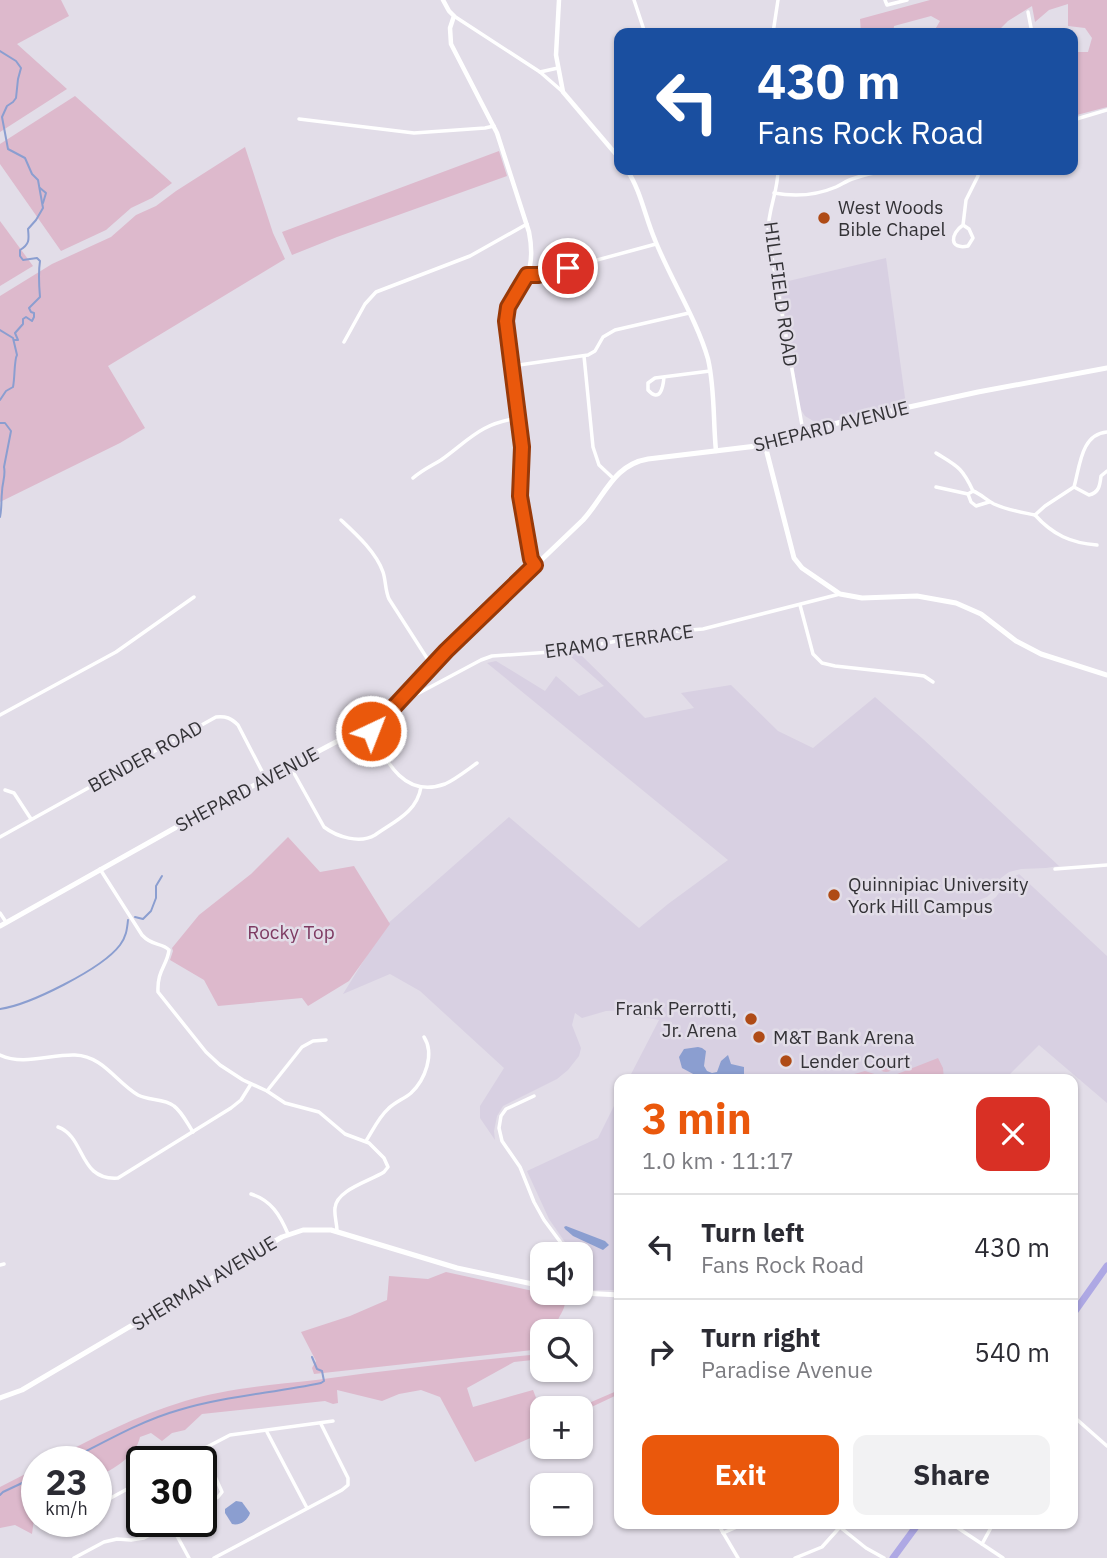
<!DOCTYPE html>
<meta charset="utf-8">
<style>
:root{--surface:#fff;--page:#f2f2f3;--text:#2b2b33;--muted:#7c7c81;--line:#e1e1e2;--accent:#ea580c}
body{margin:0;font-family:"IBM Plex Sans",sans-serif;background:var(--page);color:var(--text);height:100vh;display:flex;flex-direction:column;font-size:26px;white-space:nowrap}
*{box-sizing:border-box;margin:0}
p{font-size:23px;color:var(--muted)}
.icon{flex:none;width:38px;height:38px;fill:none;stroke:currentColor;stroke-width:2;stroke-linecap:round;stroke-linejoin:round}
.map{position:relative;flex:1;overflow:hidden}
.panel{position:absolute;left:614px;top:1074px;width:464px;height:455px;display:flex;flex-direction:column;background:var(--surface);border-radius:14px;box-shadow:0 2px 5px #0004}
.panel>*{flex:none}
.guide{position:absolute;left:614px;top:28px;width:464px;height:147px;border-radius:14px;box-shadow:0 2px 5px #0004;background:#1a4fa0;color:#fff;overflow:hidden}
.fabs{position:absolute;left:530px;top:1242px;display:grid;gap:14px}
.fabs a{display:grid;place-items:center;width:63px;height:63px;border-radius:14px;background:var(--surface);box-shadow:0 2px 5px #0004;font-size:35px}
.speed{position:absolute;left:21px;top:1446px;display:flex;gap:14px;font-size:35px;font-weight:700;text-align:center}
.speed>*{display:grid;place-content:center;width:91px;height:91px;border-radius:50%;background:var(--surface);box-shadow:0 2px 5px #0004;line-height:1}
.speed small{font-size:18px;font-weight:400}
.speed .limit{border:4px solid #111;border-radius:10px;background:#fff;color:#111}
.pin{position:absolute;display:grid;place-items:center;width:60px;height:60px;color:#fff;margin:-30px;border:4px solid #fff;border-radius:50%;box-shadow:0 2px 7px #0007}
.me{position:absolute;width:77px;margin:-38px;rotate:43deg;stroke-linejoin:round;filter:drop-shadow(0 0 5px #0008)}
.turn{display:flex;align-items:center;gap:24px;height:147px;padding:0 28px;font-size:32px}
.turn .icon{width:91px;height:91px;stroke-width:2.5}
.turn b{display:block;font-size:49px;line-height:60px}
.round{display:grid;place-items:center;flex:none;width:74px;height:74px;border-radius:14px;background:var(--page)}
.headline{display:flex;align-items:center;justify-content:space-between;height:119px;padding:0 28px}
h1{font-size:42px;font-weight:800;line-height:52px;color:var(--accent)}
.action{display:flex;gap:14px;margin-top:auto;padding:14px 28px}
.action a{flex:1;height:80px;border-radius:14px;background:var(--accent);color:#fff;font-size:28px;font-weight:800;line-height:80px;text-align:center}
.action a+a{background:var(--page);color:var(--text)}
ul{padding:0;list-style:none}
li{display:flex;align-items:center;gap:21px;height:105px;padding:0 28px;border-top:2px solid var(--line)}
li div{flex:1}
li b{display:block;font-size:26px}
li em{font-style:normal}
.map>svg:first-child{display:block}
.built{fill:#d8d0e2}
.green{fill:#ddb9cc}
.water{fill:#8b9ed0}
.lines{fill:none;stroke-linecap:round;stroke-linejoin:round}
.stream{stroke:#8b9ed0;stroke-width:2}
.minor{stroke:#fff;stroke-width:3.5}
.tertiary{stroke:#fff;stroke-width:4.5}
.secondary{stroke:#fff;stroke-width:5}
.trunk{stroke:#aea8e4;stroke-width:7}
.route-casing{stroke:#983908;stroke-width:18}
.route{stroke:#ea580c;stroke-width:12}
.poi-dot{fill:#af4b16;stroke:#e2dde8;stroke-width:2.5}
.labels{text-anchor:middle;dominant-baseline:central;stroke-width:5;stroke-linejoin:round;paint-order:stroke}
.poi-label{font-size:19px;fill:#333236;stroke:#e2dde8;text-anchor:start}
.street-label{font-size:19px;fill:#333236;stroke:#e2dde8}
.park-label{font-size:19px;fill:#7e3a62;stroke:#e2dde8}
</style>
<div class="map">
<svg width="1107" height="1558" viewBox="0 0 1107 1558">
<rect width="100%" height="100%" fill="#e2dde8"/>
<g class="built">
<path d="M886 258 906 405 820 425 805 416 800 408 780 283Z"/>
<path d="M579 653 645 718 694 708 681 693 731 685 778 731 813 748 875 697 923 739 1059 866 1046 868 1021 869 1009 872 1001 878 993 891 987 897 954 909 960 914 987 904 996 897 1007 881 1019 874 1107 956V1103L1039 1045 1004 1080H628L659 1020 648 1018 628 1010 606 1011 582 1018 575 1013 572 1025 581 1048 579 1056 568 1070 557 1079 503 1106 497 1116 494 1131 495 1140 480 1118V1106L504 1068 420 991 390 974 343 994 385 926 509 817 639 928 668 904 728 860 487 663 496 661 545 691 556 676 579 696 604 686 569 655Z"/>
<path d="M619 1096V1290H590L581 1268V1255H574L549 1219 527 1171 598 1138Z"/>
</g>
<g class="green">
<path d="M0 0H61L69 16 17 44 67 89 0 132Z"/>
<path d="M930 0H1107V107L1073 116V52H1088L1092 38 1085 28 1068 26V4L1049 10 1035 22 1032 6 1008 21 996 33H933L940 21 931 16 894 26 893 33H861L860 19Z"/>
<path d="M75 96 172 183 152 198 131 208 106 230 61 251 0 164V144Z"/>
<path d="M245 147 273 233 285 259 108 366 145 428 120 443 0 502V296L52 264 111 237 136 215 156 206 176 191Z"/>
<path d="M499 151 507 176 337 237 292 255 282 232Z"/>
<path d="M0 221 33 266 0 286Z"/>
<path d="M391 716 398 730 397 733 382 741 376 730 377 725Z"/>
<path d="M288 837 320 872 354 866 390 924 349 981 308 1006 302 998 218 1006 204 980 170 960 173 951 172 948 199 915 251 874Z"/>
<circle cx="886" cy="1064" r="8"/>
<path d="M938 1058 943 1068 944 1080H833L865 1071 887 1078Z"/>
<path d="M446 1272 542 1293 564 1296C569 1313 552 1316 559 1332H542V1349L314 1374 312 1368 316 1361 301 1332 350 1316 387 1300 389 1276 428 1279Z"/>
<path d="M542 1354V1359L514 1362 467 1388 473 1407 533 1390 542 1413V1433L475 1462 440 1397 421 1390 399 1394 382 1401 337 1390 338 1403 333 1404 325 1401 202 1414 185 1430 172 1433 162 1441 151 1433 140 1437C136 1456 113 1470 96 1477V1461H49C93 1438 138 1415 185 1401 228 1388 272 1385 316 1380 391 1370 467 1361 542 1354Z"/>
<path d="M619 1390V1394L581 1412V1409H575Z"/>
<path d="M37 1468V1517L34 1519 32 1534 15 1525 0 1528V1487Z"/>
</g>
<g class="water">
<path d="M698 1047 702 1048 706 1051 704 1066 707 1071 712 1073 717 1072 721 1061 728 1055 731 1064 744 1067V1080H697L695 1075 682 1068 679 1057 684 1049Z"/>
<path d="M566 1226 605 1241 609 1245 603 1250 573 1236 565 1229 564 1227Z"/>
<path d="M236 1501 242 1502 250 1513C248 1520 240 1526 232 1524L225 1513V1509Z"/>
</g>
<g class="lines">
<g class="stream">
<path d="M0 51 16 61 21 68 18 79 16 98 13 102 7 106 2 117 8 149 25 158 32 174 38 180 43 208 36 220 28 229C29 239 30 244 20 250V256L23 260 37 258 40 261C38 274 39 285 40 297L29 308 31 312 34 313V317L32 321 26 317 23 319V324L15 333 18 340H14"/>
<path d="M40 188 46 193 43 203"/>
<path d="M0 330 13 338 17 355C14 360 15 378 13 387L6 391 0 400"/>
<path d="M0 423H5L11 431 4 467C6 476 2 483 2 492 1 500 2 508 0 517"/>
<path d="M135 917 143 919 151 911 156 898V886L162 876"/>
<path d="M0 1009C29 1005 102 969 120 945 126 937 127 930 128 920"/>
<path d="M67 1461C103 1443 140 1421 179 1410 225 1396 274 1393 321 1383L324 1381 322 1371 317 1369 312 1357"/>
<path d="M0 1495 3 1492 37 1476"/>
</g>
<g class="minor">
<path d="M634 0 645 33"/>
<path d="M885 0 887 5 907 0"/>
<path d="M1028 12 1032 33"/>
<path d="M454 16 540 72 563 92"/>
<path d="M773 33 778 0"/>
<path d="M540 72 558 68"/>
<path d="M299 119 414 133 485 128 494 126"/>
<path d="M1073 120 1107 110"/>
<path d="M778 170C778 193 767 211 768 235L803 431"/>
<path d="M774 193C795 197 817 195 836 187 841 185 846 181 852 179 864 175 877 172 890 170"/>
<path d="M963 225 969 229 973 238 968 246C949 250 950 234 963 225L966 200 978 176V170"/>
<path d="M527 275 538 276 656 244"/>
<path d="M344 342 365 304 376 292 470 256 527 224"/>
<path d="M584 356 593 447 599 465 614 479"/>
<path d="M512 366 588 355 595 351 603 337 615 330 689 313"/>
<path d="M664 377C663 388 660 403 648 390V383L655 378 710 371"/>
<path d="M936 453C957 466 962 467 973 491"/>
<path d="M413 478C422 470 431 466 441 460 470 439 481 423 519 418"/>
<path d="M936 487 968 494 973 491C981 494 986 500 994 504 1007 510 1021 512 1035 515L1045 506 1074 487C1080 466 1081 434 1107 432"/>
<path d="M1074 487 1089 495C1099 493 1100 485 1101 476L1107 471"/>
<path d="M968 494 971 502 976 506 989 502"/>
<path d="M1035 515C1053 535 1071 543 1097 545"/>
<path d="M341 520C356 534 376 552 383 572 386 581 385 590 389 599L432 666"/>
<path d="M800 605 813 654 822 663 835 666 917 675 924 676 933 682"/>
<path d="M406 697 419 693 481 660 492 656 551 652 612 642 642 634 703 629 840 594"/>
<path d="M0 715 116 652 194 597"/>
<path d="M368 725C384 756 401 800 445 784 456 779 467 770 477 763"/>
<path d="M290 766 324 827C337 837 360 844 375 835 395 821 417 812 421 787"/>
<path d="M5 790 14 793 31 819"/>
<path d="M0 837 216 717C226 716 231 718 238 725L266 779"/>
<path d="M100 869 142 935C153 947 161 942 169 950 167 966 157 970 158 992L206 1052 220 1065 243 1080 267 1091 285 1103 319 1112 345 1134 369 1143 384 1158 388 1167 384 1172C370 1181 336 1190 335 1208 334 1216 337 1223 337 1231"/>
<path d="M1055 869 1107 865"/>
<path d="M0 913 6 922"/>
<path d="M0 1055C23 1066 51 1054 75 1055 103 1056 116 1082 138 1095 149 1101 164 1098 174 1106 182 1112 187 1123 193 1132"/>
<path d="M267 1091 302 1047 313 1041 326 1040"/>
<path d="M534 1096 506 1109 501 1116 499 1128 502 1141 520 1167 534 1202 544 1220 570 1255"/>
<path d="M58 1127C86 1137 78 1181 118 1178L231 1108 241 1100 251 1084"/>
<path d="M366 1141C373 1130 379 1117 388 1109 395 1102 404 1099 411 1093 425 1080 435 1054 424 1037"/>
<path d="M251 1194C271 1200 280 1215 288 1234"/>
<path d="M0 1265 4 1264"/>
<path d="M581 1278 586 1293"/>
<path d="M1073 1416 1107 1446"/>
<path d="M267 1432 307 1508"/>
<path d="M180 1461 230 1435 333 1421"/>
<path d="M96 1506 142 1481"/>
<path d="M201 1507 218 1497 222 1492 203 1450"/>
<path d="M169 1521 189 1558"/>
<path d="M718 1524 738 1558"/>
<path d="M836 1524 866 1548 884 1558"/>
<path d="M952 1524 1003 1558"/>
<path d="M723 1533 744 1524"/>
<path d="M982 1544 993 1524"/>
<path d="M74 1558 104 1542 117 1539 131 1540 144 1538 176 1521"/>
<path d="M214 1558 342 1490 348 1485V1478L321 1424"/>
<path d="M795 1558 822 1547 840 1527"/>
</g>
<g class="tertiary">
<path d="M443 0 449 11 454 16 450 28 451 44 497 133 529 232C532 247 533 261 527 276 519 293 506 301 506 321L522 447 520 496 530 553 535 565"/>
<path d="M559 0 556 55 563 92 620 159"/>
<path d="M627 170C641 191 645 217 655 240 670 278 697 320 708 359 715 389 713 421 716 451"/>
</g>
<g class="secondary">
<path d="M765 445 794 558 802 568 840 594 862 598 917 596 956 603 981 614 1016 641 1041 654 1107 675"/>
<path d="M0 926 198 815 368 725 393 708 446 651 583 520C605 496 613 465 648 459L765 445 803 431 868 416 978 392 1107 368"/>
<path d="M581 1293 620 1295"/>
<path d="M0 1398 22 1390 282 1237 303 1230H331L457 1268 542 1286"/>
</g>
<g class="trunk">
<path d="M1073 1314 1107 1266"/>
<path d="M893 1558 918 1524"/>
</g>
</g>
<g class="lines">
<g class="route-casing">
<path id="route" d="M371 731 368 725 393 708 446 651 535 565 531 559 520 496 522 447 506 321 508 307 527 275H538L568 268"/>
</g>
<use href="#route" class="route"/>
</g>
<g class="poi-dot">
<circle cx="824" cy="218" r="7"/>
<circle cx="834" cy="895" r="7"/>
<circle cx="751" cy="1019" r="7"/>
<circle cx="759" cy="1037" r="7"/>
<circle cx="786" cy="1061" r="7"/>
</g>
<g class="labels">
<g class="poi-label">
<text x="838" y="207">West Woods<tspan x="838" dy="22">Bible Chapel</tspan></text>
<text x="848" y="884">Quinnipiac University<tspan x="848" dy="22">York Hill Campus</tspan></text>
<text x="737" y="1008" text-anchor="end">Frank Perrotti,<tspan x="737" dy="22">Jr. Arena</tspan></text>
<text x="773" y="1037">M&amp;T Bank Arena</text>
<text x="800" y="1061">Lender Court</text>
</g>
<g class="street-label">
<text transform="translate(781 294) rotate(82)">HILLFIELD ROAD</text>
<text transform="translate(831 426) rotate(-14)">SHEPARD AVENUE</text>
<text transform="translate(619 641) rotate(-8)">ERAMO TERRACE</text>
<text transform="translate(145 756) rotate(-29)">BENDER ROAD</text>
<text transform="translate(247 789) rotate(-28)">SHEPARD AVENUE</text>
<text transform="translate(204 1283) rotate(-31)">SHERMAN AVENUE</text>
</g>
<g class="park-label">
<text x="291" y="932">Rocky Top</text>
</g>
</g>
</svg>
<div class="fabs">
<a><svg class="icon" aria-label="sound" viewBox="0 0 24 24"><path d="M4 9h4l5-4v14l-5-4H4zM17 9q2 3 0 6"/></svg></a>
<a><svg class="icon" aria-label="search" viewBox="0 0 24 24"><circle cx="10" cy="10" r="6"/><path d="M15 15l6 6"/></svg></a>
<a>+</a>
<a>−</a>
</div>
<div class="speed"><div>23<small>km/h</small></div><div class="limit">30</div></div>
<div class="pin" style="left:568px;top:268px;background:#d93025"><svg class="icon" aria-label="arrive" viewBox="0 0 24 24"><path d="M6 21V4h12l-3 4 3 4H6"/></svg></div>
<svg class="me" style="left:371px;top:731px" viewBox="-20 -20 40 40"><circle r="17" fill="#ea580c" stroke="#fff" stroke-width="3"/><path d="M0-11L8 9 0 5-8 9z" fill="#fff"/></svg>
<div class="guide">
<div class="turn"><svg class="icon" aria-label="left" viewBox="0 0 24 24"><path d="M17 20v-9H6M10 6l-5 5 5 5"/></svg><div><b>430 m</b>Fans Rock Road</div></div>
</div>
<section class="panel">
<div class="headline"><div><h1>3 min</h1><p>1.0 km · 11:17</p></div><a class="round" style="background:#d93025;color:#fff"><svg class="icon" aria-label="close" viewBox="0 0 24 24"><path d="M6 6l12 12M18 6L6 18"/></svg></a></div>
<ul>
<li><svg class="icon" aria-label="left" viewBox="0 0 24 24"><path d="M17 20v-9H6M10 6l-5 5 5 5"/></svg><div><b>Turn left</b><p>Fans Rock Road</p></div><em>430 m</em></li>
<li><svg class="icon" aria-label="right" viewBox="0 0 24 24"><path d="M7 20v-9h11M14 6l5 5-5 5"/></svg><div><b>Turn right</b><p>Paradise Avenue</p></div><em>540 m</em></li>
</ul>
<div class="action"><a>Exit</a><a>Share</a></div>
</section>
</div>
